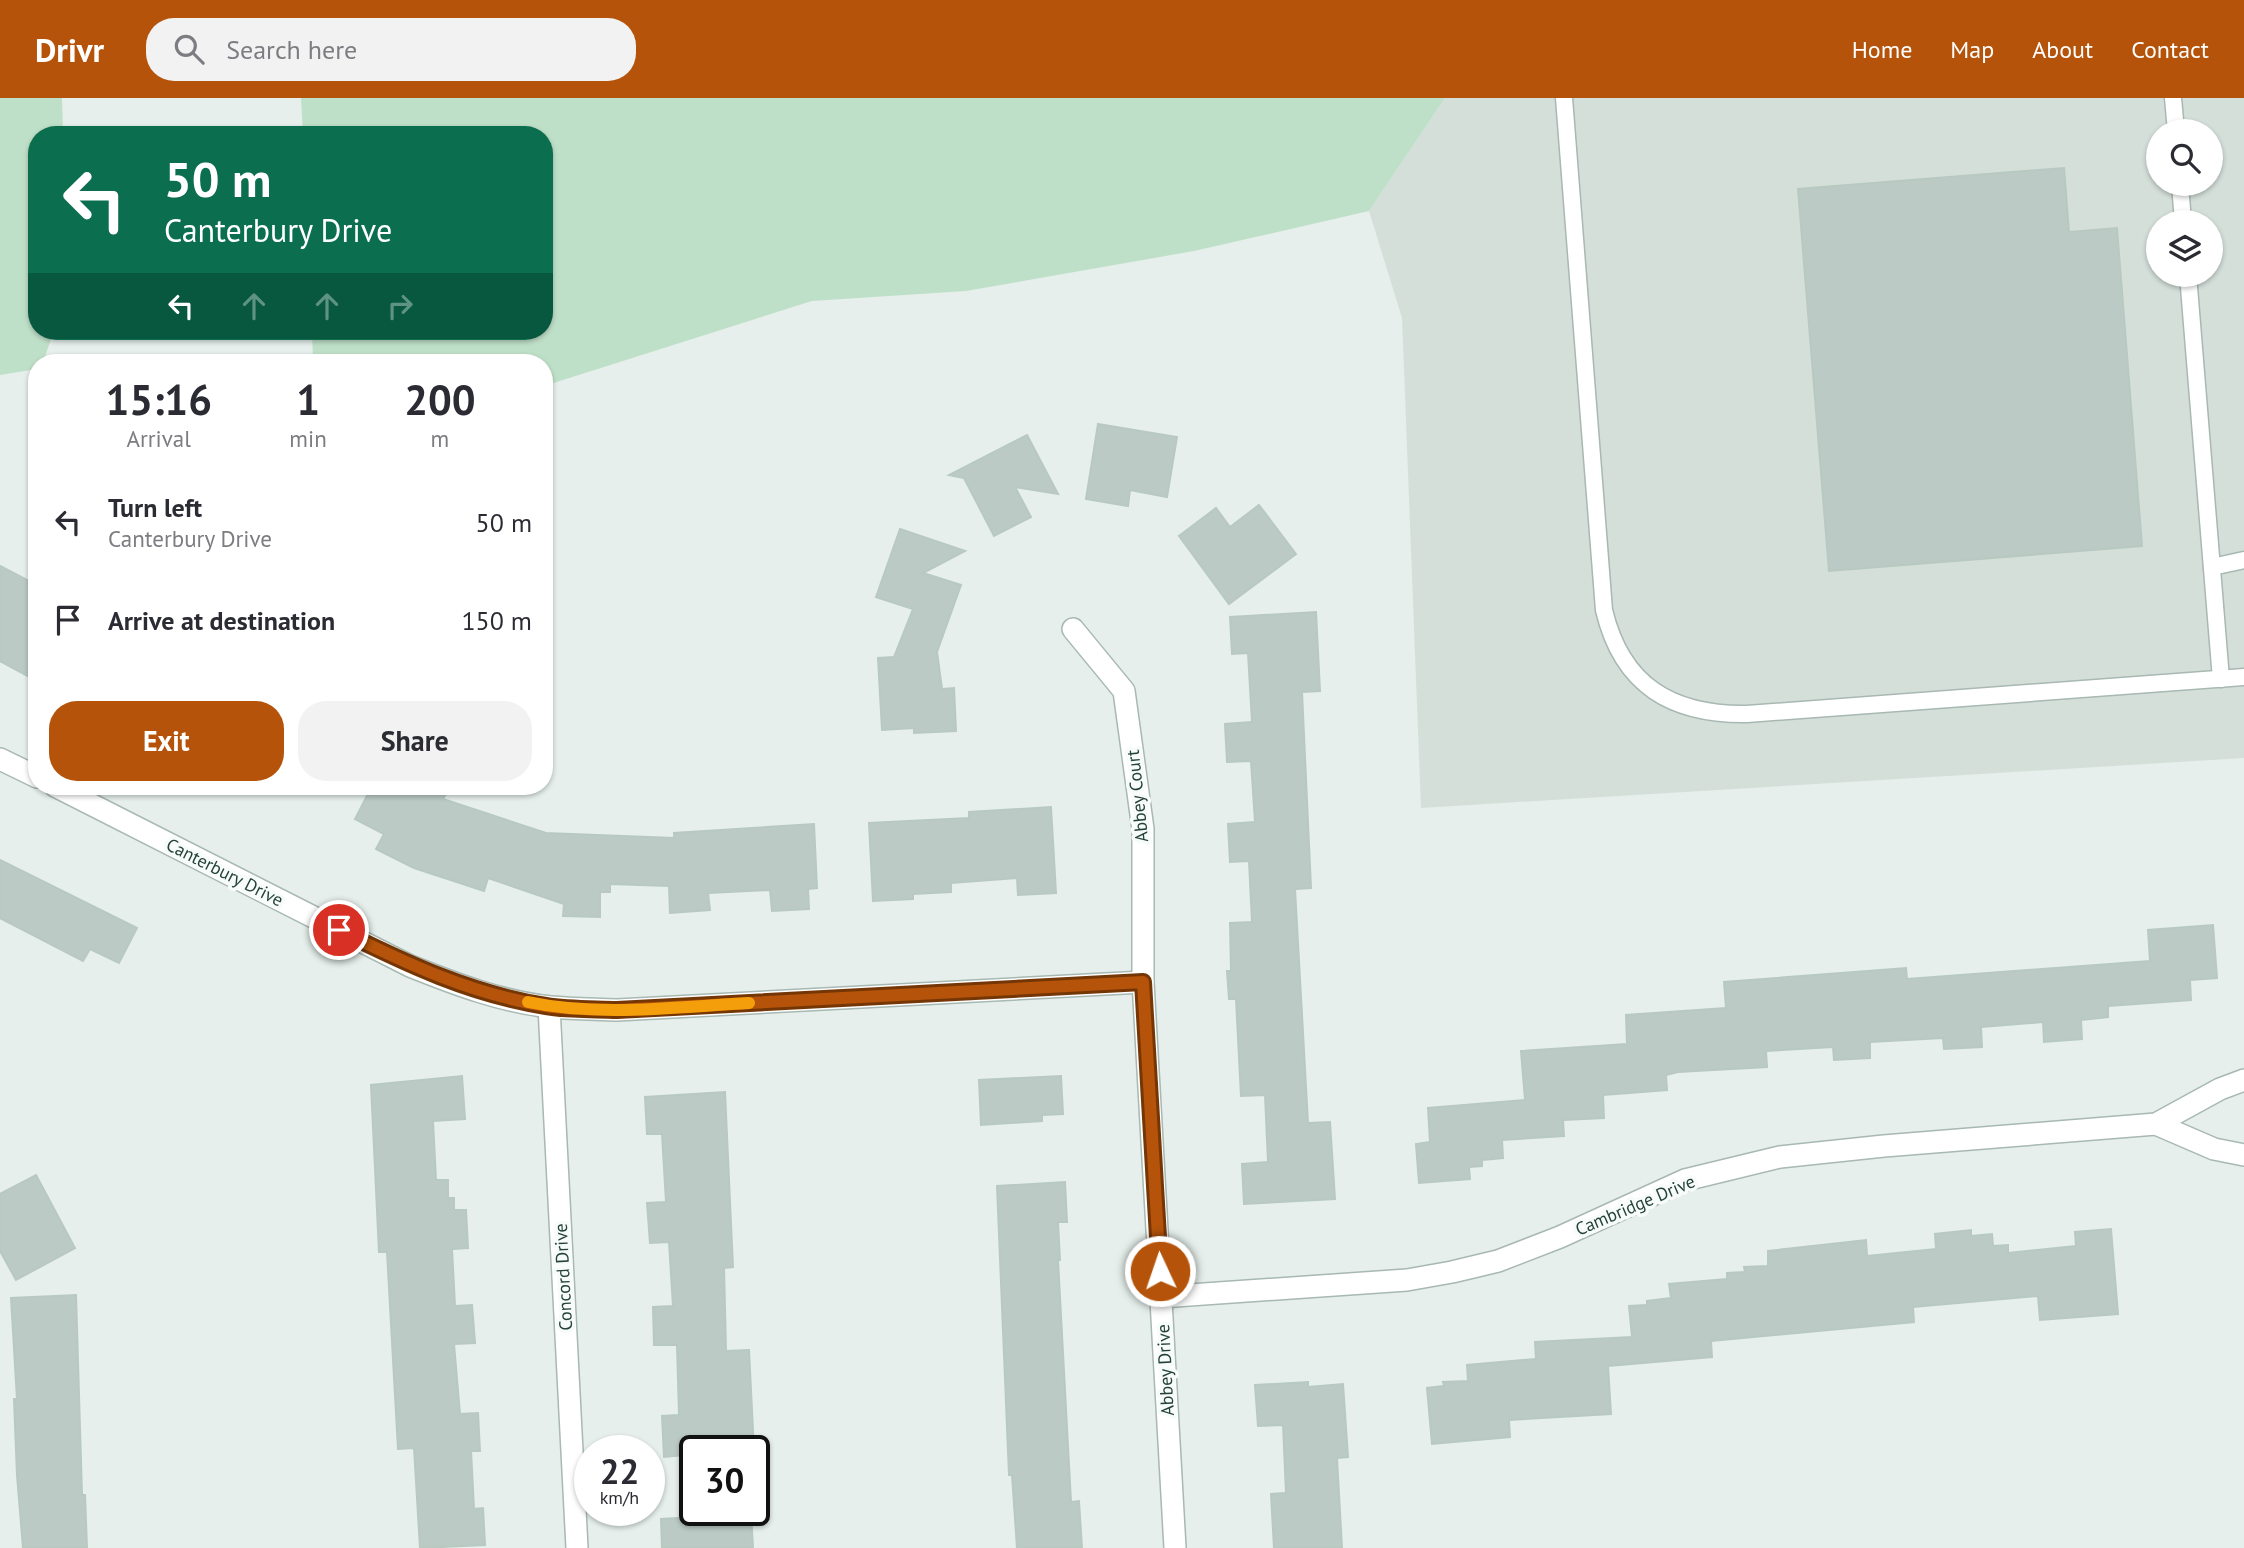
<!DOCTYPE html>
<style>
:root{--surface:#fff;--page:#f2f2f3;--text:#2b2b33;--muted:#7c7c81;--accent:#b45309}
body{margin:0;font-family:"PT Sans",sans-serif;background:var(--page);color:var(--text);height:100vh;display:flex;flex-direction:column;font-size:26px;white-space:nowrap}
*{box-sizing:border-box;margin:0}
p{font-size:23px;color:var(--muted)}
.icon{flex:none;width:38px;height:38px;fill:none;stroke:currentColor;stroke-width:2;stroke-linecap:round;stroke-linejoin:round}
.map{position:relative;flex:1;overflow:hidden}
.panel{position:absolute;left:28px;top:256px;width:525px;height:441px;display:flex;flex-direction:column;background:var(--surface);border-radius:28px;box-shadow:0 2px 5px #0004}
.panel>*{flex:none}
.banner{position:absolute;left:28px;top:28px;width:525px;height:214px;border-radius:28px;box-shadow:0 2px 5px #0004;background:#0b6e4f;color:#fff;overflow:hidden}
.tools{position:absolute;left:2146px;top:21px;display:grid;gap:14px}
.tools a{display:grid;place-items:center;width:77px;height:77px;border-radius:50%;background:var(--surface);box-shadow:0 2px 5px #0004;font-size:35px}
.speed{position:absolute;left:574px;top:1337px;display:flex;gap:14px;font-size:35px;font-weight:700;text-align:center}
.speed>*{display:grid;place-content:center;width:91px;height:91px;border-radius:50%;background:var(--surface);box-shadow:0 2px 5px #0004;line-height:1}
.speed small{font-size:18px;font-weight:400}
.speed .limit{border:4px solid #111;border-radius:10px;background:#fff;color:#111}
.pin{position:absolute;display:grid;place-items:center;width:60px;height:60px;color:#fff;margin:-30px;border:4px solid #fff;border-radius:50%;box-shadow:0 2px 7px #0007}
.me{position:absolute;width:77px;margin:-38px;rotate:357deg;stroke-linejoin:round;filter:drop-shadow(0 0 5px #0008)}
.turn{display:flex;align-items:center;gap:24px;height:147px;padding:0 21px;font-size:32px}
.turn .icon{width:91px;height:91px;stroke-width:2.5}
.turn b{display:block;font-size:49px;line-height:60px}
.lanes{display:flex;align-items:center;height:66px;padding:0 21px;background:#0003;justify-content:center;gap:35px;direction:ltr}
.lanes .off{opacity:.35}
.eta{display:flex;justify-content:space-evenly;align-items:center;height:119px;text-align:center}
.eta b{font-size:42px;font-weight:700;line-height:49px}
.primary-button{display:flex;gap:14px;margin-top:auto;padding:14px 21px}
.primary-button a{flex:1;height:80px;border-radius:28px;background:var(--accent);color:#fff;font-size:28px;font-weight:700;line-height:80px;text-align:center}
.primary-button a+a{background:var(--page);color:var(--text)}
ul{padding:0;list-style:none}
li{display:flex;align-items:center;gap:21px;height:98px;padding:0 21px}
li div{flex:1}
li b{display:block;font-size:26px}
li em{font-style:normal}
header{display:flex;align-items:center;gap:42px;box-sizing:border-box;height:98px;padding:0 35px;background:var(--accent);color:#fff}
header strong{font-size:33px}
nav{display:flex;gap:38px;margin-inline-start:auto;font-size:24px}
.search{width:490px;height:63px;background:var(--page);display:flex;align-items:center;gap:18px;box-sizing:border-box;padding:0 24px;border-radius:28px;color:var(--muted);font-size:26px}
.map>svg:first-child{display:block}
.built{fill:#d4dfda;fill-rule:evenodd}
.green{fill:#bfe0c8}
.building{fill:#bbcac4;stroke:#b8c9c2;stroke-width:2}
.lines{fill:none;stroke-linecap:round;stroke-linejoin:round}
.lane-casing{stroke:#a8b8b2;stroke-width:19}
.street-casing{stroke:#a8b8b2;stroke-width:24}
.lane{stroke:#fff;stroke-width:16}
.street{stroke:#fff;stroke-width:21}
.route-casing{stroke:#753606;stroke-width:18}
.route{stroke:#b45309;stroke-width:12}
.slow{stroke:#f59e0b;stroke-width:12}
.labels{text-anchor:middle;dominant-baseline:central;stroke-width:7;stroke-linejoin:round;paint-order:stroke}
.street-label{font-size:18px;fill:#24423a;stroke:#f7fbf9}
</style>
<header>
<strong>Drivr</strong>
<div class="search"><svg class="icon" aria-label="search" viewBox="0 0 24 24"><circle cx="10" cy="10" r="6"/><path d="M15 15l6 6"/></svg>Search here</div>
<nav><a>Home</a><a>Map</a><a>About</a><a>Contact</a></nav>
</header>
<div class="map">
<svg width="2244" height="1450" viewBox="0 0 2244 1450">
<rect width="100%" height="100%" fill="#e6efeb"/>
<path class="built" d="M1445 0H2244V660L1421 710 1402 220 1369 113ZM2158 33H2210V86H2158ZM2158 124H2210V177H2158Z"/>
<g class="green">
<path d="M0 0H62L63 37H37V233H54L43 264H37V271L0 277Z"/>
<path d="M301 0H1445L1369 113 1194 153 966 193 812 203 544 288V264H313L312 233H544V37H303Z"/>
</g>
<g class="building">
<path d="M2064 70 2069 134 2117 130 2142 448 1829 473 1798 91Z"/>
<path d="M1098 326 1177 339 1167 399 1130 392 1128 408 1086 401Z"/>
<path d="M1027 337 1058 396 1015 389 1031 419 994 438 964 380 949 377Z"/>
<path d="M1259 407 1296 456 1229 506 1179 438 1216 410 1230 429Z"/>
<path d="M900 431 965 453 923 475 961 487 937 554 942 591 954 590 956 633 914 635V630L882 632 878 560 894 559 913 511 876 499Z"/>
<path d="M0 468 37 487V583L0 563Z"/>
<path d="M1316 514 1320 593 1302 594 1311 790 1295 791 1308 1025 1330 1024 1335 1101 1244 1106 1242 1066 1268 1064 1265 997 1241 998 1236 901H1229L1227 873H1231L1230 825 1252 824 1249 763 1230 764 1228 726 1255 724 1251 663 1227 664 1225 626 1252 624 1248 555 1232 556 1230 519Z"/>
<path d="M372 688H450L443 701 546 735 674 740V735L814 726 817 790 808 791 809 811 772 813 770 792 708 795 710 812 670 815 669 788 610 786V794H600V819L563 818 564 806 488 780 484 793 414 770 376 751 384 736 355 721Z"/>
<path d="M1051 709 1056 795 1018 797 1017 780 951 785V794L913 796V801L873 803 869 725 969 720V714Z"/>
<path d="M0 762 137 830 119 865 90 851 83 863 0 820Z"/>
<path d="M2213 827 2217 880 2190 882 2191 902 2108 908V919L2081 922 2082 941 2044 944 2043 924 1981 929 1982 949 1944 951 1943 940 1870 944V960L1834 962 1833 949 1766 953 1767 969 1678 974 1666 977 1667 992 1603 997 1604 1020 1563 1022 1564 1038 1502 1042 1503 1060 1482 1062V1068L1469 1069 1470 1081 1419 1085 1416 1046 1430 1044 1428 1010 1525 1002 1521 953 1627 946 1626 917 1726 910 1724 884 1906 870 1907 881 2150 863 2148 832Z"/>
<path d="M462 978 465 1021 433 1023 436 1082H448V1100H454V1112H466L468 1150 452 1151 455 1208 472 1207 475 1245 454 1246 460 1316 478 1315 480 1353H471L474 1411 483 1410 485 1447 420 1450 414 1350 398 1351 387 1154H379L371 987Z"/>
<path d="M1061 978 1063 1016 1042 1017V1023L981 1027 979 982Z"/>
<path d="M725 994 733 1169 724 1170 726 1253 749 1252 754 1353H695V1356L664 1359 662 1318 679 1317 677 1247H654L653 1209 673 1208 669 1144 650 1145 647 1105 666 1104 662 1036H647L645 999Z"/>
<path d="M36 1077 75 1150 16 1182 0 1153V1096Z"/>
<path d="M1065 1084 1067 1124H1058L1060 1162H1058L1071 1404 1079 1403 1082 1450H1017L1012 1377H1009L997 1088Z"/>
<path d="M2111 1131 2118 1216 2040 1222 2038 1198 1913 1209 1914 1224 1711 1243 1712 1259 1608 1268 1611 1316 1509 1322 1510 1339 1432 1346 1427 1290 1444 1288 1443 1284 1468 1283 1467 1267 1536 1261 1535 1244 1632 1239 1629 1208 1647 1207V1203L1671 1200 1669 1186 1727 1181V1175L1745 1174 1744 1169 1768 1168V1153L1866 1142 1867 1158 1936 1151 1935 1136 1971 1132V1138L1992 1136 1993 1148 2008 1147V1155L2076 1148 2075 1134Z"/>
<path d="M76 1197 82 1397H85L87 1450H23L17 1377 14 1301H17L11 1200Z"/>
<path d="M1308 1284V1289L1343 1286 1348 1359 1337 1360 1342 1450H1274L1271 1396 1286 1395 1283 1327 1258 1328 1255 1287Z"/>
<path d="M751 1416 753 1450H662L661 1421Z"/>
</g>
<g class="lines">
<g class="lane-casing">
<g id="lane">
<path d="M1564 0 1604 512C1622 588 1672 617 1747 616L2244 579"/>
<path d="M2173 0 2176 33"/>
<path d="M2180 86 2183 124"/>
<path d="M2188 177 2221 581"/>
<path d="M2212 469 2244 462"/>
</g>
</g>
<g class="street-casing">
<g id="street">
<path d="M1073 531 1124 593 1143 731V884L1175 1450"/>
<path d="M0 661 37 679"/>
<path d="M55 688 410 868C455 886 502 904 551 909 573 911 595 911 617 912L1143 884"/>
<path d="M549 909 577 1450"/>
<path d="M2156 1026 2214 1051 2244 1057"/>
<path d="M1161 1199 1407 1182 1452 1174 1498 1163 1560 1139 1685 1082 1780 1059 1884 1048 2156 1026 2220 991 2244 982"/>
</g>
</g>
<use href="#lane" class="lane"/>
<use href="#street" class="street"/>
</g>
<g class="lines">
<g class="route-casing">
<path id="route" d="M339 832C407 866 471 896 546 908 569 912 594 911 617 912L1143 884 1160 1173"/>
</g>
<use href="#route" class="route"/>
<path class="slow" d="M528 904C599 919 676 909 749 905"/>
</g>
<g class="labels">
<g class="street-label">
<text transform="translate(1137 698) rotate(-96)">Abbey Court</text>
<text transform="translate(225 774) rotate(27)">Canterbury Drive</text>
<text transform="translate(1635 1107) rotate(-23)">Cambridge Drive</text>
<text transform="translate(563 1179) rotate(-93)">Concord Drive</text>
<text transform="translate(1165 1272) rotate(-93)">Abbey Drive</text>
</g>
</g>
</svg>
<div class="tools">
<a><svg class="icon" aria-label="search" viewBox="0 0 24 24"><circle cx="10" cy="10" r="6"/><path d="M15 15l6 6"/></svg></a>
<a><svg class="icon" aria-label="layers" viewBox="0 0 24 24"><path d="M12 4l9 5-9 5-9-5zM3 14l9 5 9-5"/></svg></a>
</div>
<div class="speed"><div>22<small>km/h</small></div><div class="limit">30</div></div>
<div class="pin" style="left:339px;top:832px;background:#d93025"><svg class="icon" aria-label="arrive" viewBox="0 0 24 24"><path d="M6 21V4h12l-3 4 3 4H6"/></svg></div>
<svg class="me" style="left:1160px;top:1173px" viewBox="-20 -20 40 40"><circle r="17" fill="#b45309" stroke="#fff" stroke-width="3"/><path d="M0-11L8 9 0 5-8 9z" fill="#fff"/></svg>
<div class="banner">
<div class="turn"><svg class="icon" aria-label="left" viewBox="0 0 24 24"><path d="M17 20v-9H6M10 6l-5 5 5 5"/></svg><div><b>50 m</b>Canterbury Drive</div></div>
<div class="lanes"><svg class="icon" aria-label="left" viewBox="0 0 24 24"><path d="M17 20v-9H6M10 6l-5 5 5 5"/></svg><svg class="icon off" aria-label="ahead" viewBox="0 0 24 24"><path d="M12 20V5M6 11l6-6 6 6"/></svg><svg class="icon off" aria-label="ahead" viewBox="0 0 24 24"><path d="M12 20V5M6 11l6-6 6 6"/></svg><svg class="icon off" aria-label="right" viewBox="0 0 24 24"><path d="M7 20v-9h11M14 6l5 5-5 5"/></svg></div>
</div>
<section class="panel">
<div class="eta">
<div><b>15:16</b><p>Arrival</p></div>
<div><b>1</b><p>min</p></div>
<div><b>200</b><p>m</p></div>
</div>
<ul>
<li><svg class="icon" aria-label="left" viewBox="0 0 24 24"><path d="M17 20v-9H6M10 6l-5 5 5 5"/></svg><div><b>Turn left</b><p>Canterbury Drive</p></div><em>50 m</em></li>
<li><svg class="icon" aria-label="arrive" viewBox="0 0 24 24"><path d="M6 21V4h12l-3 4 3 4H6"/></svg><div><b>Arrive at destination</b></div><em>150 m</em></li>
</ul>
<div class="primary-button"><a>Exit</a><a>Share</a></div>
</section>
</div>
